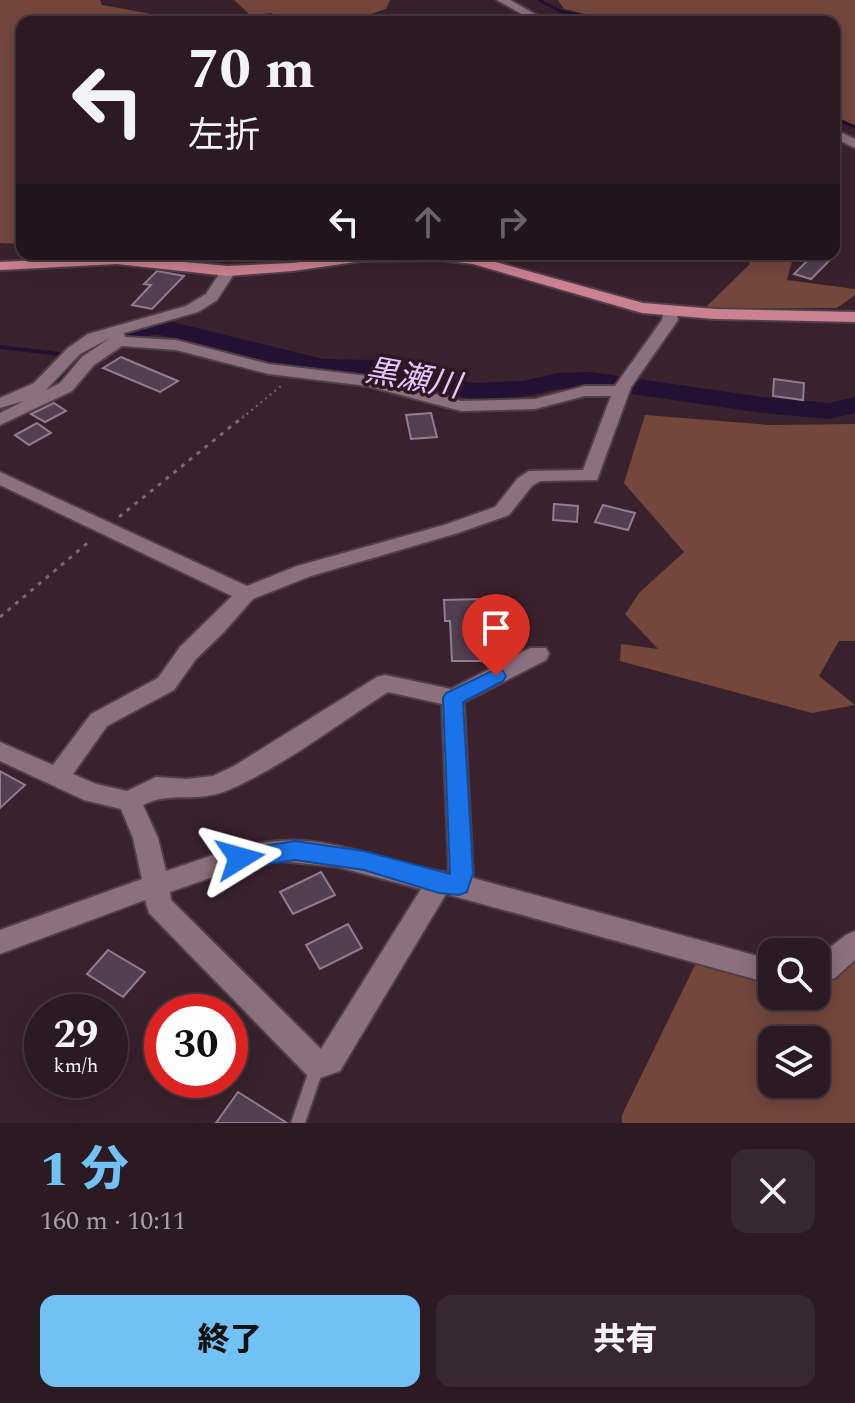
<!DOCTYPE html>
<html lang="ja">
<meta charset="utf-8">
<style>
:root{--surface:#2b1a22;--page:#37272f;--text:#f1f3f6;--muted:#a6a1a5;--line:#473840;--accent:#72c1f5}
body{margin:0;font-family:Spectral,"Noto Sans JP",serif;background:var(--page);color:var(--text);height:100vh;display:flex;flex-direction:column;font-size:30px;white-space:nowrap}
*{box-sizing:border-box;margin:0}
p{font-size:26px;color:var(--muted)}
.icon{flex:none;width:44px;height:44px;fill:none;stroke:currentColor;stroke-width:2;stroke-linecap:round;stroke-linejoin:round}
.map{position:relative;height:1123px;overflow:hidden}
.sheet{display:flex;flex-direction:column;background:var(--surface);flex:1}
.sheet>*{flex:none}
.hud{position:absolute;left:16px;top:16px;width:824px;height:244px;border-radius:16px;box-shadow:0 4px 20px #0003,0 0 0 2px var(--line);background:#2b1a22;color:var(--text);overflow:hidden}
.tools{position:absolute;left:758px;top:938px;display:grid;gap:16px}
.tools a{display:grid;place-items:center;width:72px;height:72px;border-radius:16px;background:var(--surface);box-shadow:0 4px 20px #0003,0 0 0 2px var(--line);font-size:40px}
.speed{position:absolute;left:24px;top:994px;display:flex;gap:16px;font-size:40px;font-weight:700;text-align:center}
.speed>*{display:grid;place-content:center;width:104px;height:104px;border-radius:50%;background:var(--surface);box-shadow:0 4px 20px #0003,0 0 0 2px var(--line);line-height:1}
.speed small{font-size:20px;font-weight:400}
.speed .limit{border:12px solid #d22;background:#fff;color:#111}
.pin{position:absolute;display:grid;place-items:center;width:68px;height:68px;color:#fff;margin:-82px -34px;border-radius:50% 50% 50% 0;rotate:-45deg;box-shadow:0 0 8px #0007}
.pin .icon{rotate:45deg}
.me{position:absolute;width:88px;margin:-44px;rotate:82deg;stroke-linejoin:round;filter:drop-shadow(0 0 6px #0008)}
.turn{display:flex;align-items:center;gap:28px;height:168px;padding:0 40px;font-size:36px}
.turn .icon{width:104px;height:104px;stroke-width:2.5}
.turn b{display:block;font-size:56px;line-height:68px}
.lanes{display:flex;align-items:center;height:76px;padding:0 40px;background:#0003;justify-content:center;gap:40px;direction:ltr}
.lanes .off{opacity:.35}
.round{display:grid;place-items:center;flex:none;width:84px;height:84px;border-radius:16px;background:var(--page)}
.overview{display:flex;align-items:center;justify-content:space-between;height:136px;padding:0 40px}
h1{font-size:48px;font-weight:800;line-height:60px;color:var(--accent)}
.action{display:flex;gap:16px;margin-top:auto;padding:16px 40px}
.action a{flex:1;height:92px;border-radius:16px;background:var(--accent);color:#111;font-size:32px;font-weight:800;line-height:92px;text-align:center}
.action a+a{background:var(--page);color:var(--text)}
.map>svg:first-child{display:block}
.forest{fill:#74473d;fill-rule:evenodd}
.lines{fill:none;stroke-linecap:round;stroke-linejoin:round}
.stream-far1{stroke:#221132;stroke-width:3}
.stream{stroke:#221132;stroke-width:4}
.river{fill:#221132;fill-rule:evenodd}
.building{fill:#523f52;stroke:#927c91;stroke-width:2}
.lane-casing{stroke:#513e48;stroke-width:4}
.street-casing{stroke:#513e48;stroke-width:4}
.secondary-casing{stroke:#513e48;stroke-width:4}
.primary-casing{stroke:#513e48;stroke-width:4}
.path-far1{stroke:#7c6871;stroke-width:2;stroke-dasharray:2 4;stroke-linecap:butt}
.path{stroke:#7c6871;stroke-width:3;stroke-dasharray:4 6;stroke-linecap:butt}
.lane{fill:#8c707d;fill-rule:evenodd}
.street{fill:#8c707d;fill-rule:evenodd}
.secondary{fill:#8c707d;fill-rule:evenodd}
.primary{fill:#cb8290;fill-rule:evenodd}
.route{fill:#1a73e8;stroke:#114b97;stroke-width:2}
.labels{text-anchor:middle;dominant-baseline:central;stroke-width:7;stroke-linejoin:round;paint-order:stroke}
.water-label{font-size:32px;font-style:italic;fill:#e1c9fe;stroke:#2f1824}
</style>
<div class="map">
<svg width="855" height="1123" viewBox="0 0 855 1123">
<rect width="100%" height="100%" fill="#39222d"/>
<g class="forest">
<path d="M0 0H100L102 5 195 22H22V244L0 243Z"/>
<path d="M234 0H390L386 9 359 18 314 14 289 21 277 20 272 13 250 15Z"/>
<path d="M558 0H855V126L834 120V22H779L754 15 747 18 748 22H620L564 9Z"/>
<path d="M747 254H794L787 280 855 289V295L837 308H705L750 264Z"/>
<path d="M645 415 769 425 855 424V641H839L819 676 855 705 812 713 620 661 621 644 658 649 625 614 640 592 684 552 624 483Z"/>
<path d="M855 948V1123H622V1115L696 963 772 983V996H816V975ZM772 1040H816V1084H772Z"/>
</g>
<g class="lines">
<g class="stream-far1">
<path d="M539 0 560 11 608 22"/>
<path d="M834 118 855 127"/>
</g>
<path class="stream" d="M0 347 84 357"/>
<path class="river" d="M156 318 323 359 373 360 472 383 522 381 558 373 591 372 762 397 829 403 855 397V413L829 419 762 413 591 388 558 389 522 397 472 399 373 376 323 375 156 334 117 344 52 402 0 422V404L32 390 99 334Z"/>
</g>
<g class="building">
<path d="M814 254 831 259 811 279 794 274Z"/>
<path d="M157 271 184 276 152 309 132 305 151 285 144 284Z"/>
<path d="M121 357 154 371 178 381 160 392 103 368Z"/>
<path d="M774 379 804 383 803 400 773 396Z"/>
<path d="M54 403 66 411 45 422 31 414Z"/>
<path d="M431 413 437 437 411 439 406 415Z"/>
<path d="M37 423 51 433 29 445 15 435Z"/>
<path d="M554 504 578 506 577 522 553 520Z"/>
<path d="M603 505 635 513 628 530 595 522Z"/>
<path d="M481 599 484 638H489L490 661H452L450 621H445L444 600Z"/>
<path d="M0 771 25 785 0 808Z"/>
<path d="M321 872 335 895 293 914 280 892Z"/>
<path d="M348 924 362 948 320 969 306 945Z"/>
<path d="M108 950 145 972 123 997 87 974Z"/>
<path d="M238 1092 287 1123H216Z"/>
</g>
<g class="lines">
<g class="lane-casing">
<path id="lane" d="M317 1060 322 1062 324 1067 305 1123H291L310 1067 312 1062Z"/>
</g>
<g class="street-casing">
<g id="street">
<path d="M228 266 236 271 217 300 198 312 124 333 125 337 176 340 269 364 368 376 461 401 535 399 585 386H615L662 320 664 309H676L678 320 631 387 597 480 540 481 532 486 509 515 458 533 311 576 253 599 223 633 196 659 174 690 107 726 73 774 96 784 127 791 156 777 186 779 213 776 234 766 377 677 385 675 451 689 530 648H546L549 654 546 660 464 702 473 878 772 960V984L446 894 340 1071 317 1079 307 1075 149 913 145 900 0 954V930L142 879 133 838 121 809 84 800 0 761V742L53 765 91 714 158 678 180 647 232 596 0 485V472L247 586 297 566 444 525 495 507 518 478 529 471 583 470 611 396H585L535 409 461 411 367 386 269 374 176 350 122 346 94 365 72 391 0 425V413L24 401 0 408V398L34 383 68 348 88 334 186 306 206 294 223 268ZM110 338 82 357 60 383 46 390 80 354ZM388 692 442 704 449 873C393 865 338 837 280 841 240 843 204 859 166 871L158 838 143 805C170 791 197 803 226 791 283 767 336 725 388 692ZM281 861 338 867 421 889 321 1049 171 900 170 892C207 879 242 865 281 861Z"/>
<path d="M855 931V960L835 978 816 982V958L846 935Z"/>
</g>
</g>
<g class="secondary-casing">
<g id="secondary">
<path d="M497 0H510L549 22H536Z"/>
<path d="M834 129 855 139V148L834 138Z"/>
</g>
</g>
<g class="primary-casing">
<path id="primary" d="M352 254 474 256 643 303 715 309 855 312V322L715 319 642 313 473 264 440 260 362 261 293 271 228 276 117 264 0 270V262L117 256 228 266 293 263Z"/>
</g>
<path class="path-far1" d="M242 418 281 386"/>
<g class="path">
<path d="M119 517 244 416"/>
<path d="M0 617 91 540"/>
</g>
<use href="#lane" class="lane"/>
<use href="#street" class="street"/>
<use href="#secondary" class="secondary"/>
<use href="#primary" class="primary"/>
</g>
<path class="route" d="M496 669 503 671 506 676 503 681 463 702 473 873 467 892 459 895 439 893 364 870 295 860 240 868 232 865 229 858 232 851 295 841 364 851 450 874 443 698 446 693Z"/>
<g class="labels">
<g class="water-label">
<text transform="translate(413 379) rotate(10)">黒瀬川</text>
</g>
</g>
</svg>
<div class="tools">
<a><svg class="icon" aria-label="search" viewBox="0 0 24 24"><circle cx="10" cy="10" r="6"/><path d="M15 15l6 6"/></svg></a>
<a><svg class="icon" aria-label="layers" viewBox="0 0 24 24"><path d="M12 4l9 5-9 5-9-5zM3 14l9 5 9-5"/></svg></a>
</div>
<div class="speed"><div>29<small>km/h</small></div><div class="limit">30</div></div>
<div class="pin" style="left:496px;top:676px;background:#d93025"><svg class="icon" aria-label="arrive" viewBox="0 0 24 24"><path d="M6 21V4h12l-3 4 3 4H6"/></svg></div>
<svg class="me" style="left:240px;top:858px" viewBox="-20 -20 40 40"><path d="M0-17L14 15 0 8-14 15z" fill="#1a73e8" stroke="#fff" stroke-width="4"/></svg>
<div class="hud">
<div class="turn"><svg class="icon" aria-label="left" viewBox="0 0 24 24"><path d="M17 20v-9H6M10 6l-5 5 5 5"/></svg><div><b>70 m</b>左折</div></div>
<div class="lanes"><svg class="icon" aria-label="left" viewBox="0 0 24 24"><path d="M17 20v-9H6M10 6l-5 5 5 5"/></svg><svg class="icon off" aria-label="ahead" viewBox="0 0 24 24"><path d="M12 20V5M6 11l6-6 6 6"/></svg><svg class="icon off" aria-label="right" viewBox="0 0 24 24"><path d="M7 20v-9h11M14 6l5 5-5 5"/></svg></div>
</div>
</div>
<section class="sheet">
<div class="overview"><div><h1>1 分</h1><p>160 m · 10:11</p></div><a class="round"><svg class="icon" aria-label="close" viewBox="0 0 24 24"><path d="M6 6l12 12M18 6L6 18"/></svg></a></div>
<div class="action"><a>終了</a><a>共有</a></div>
</section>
